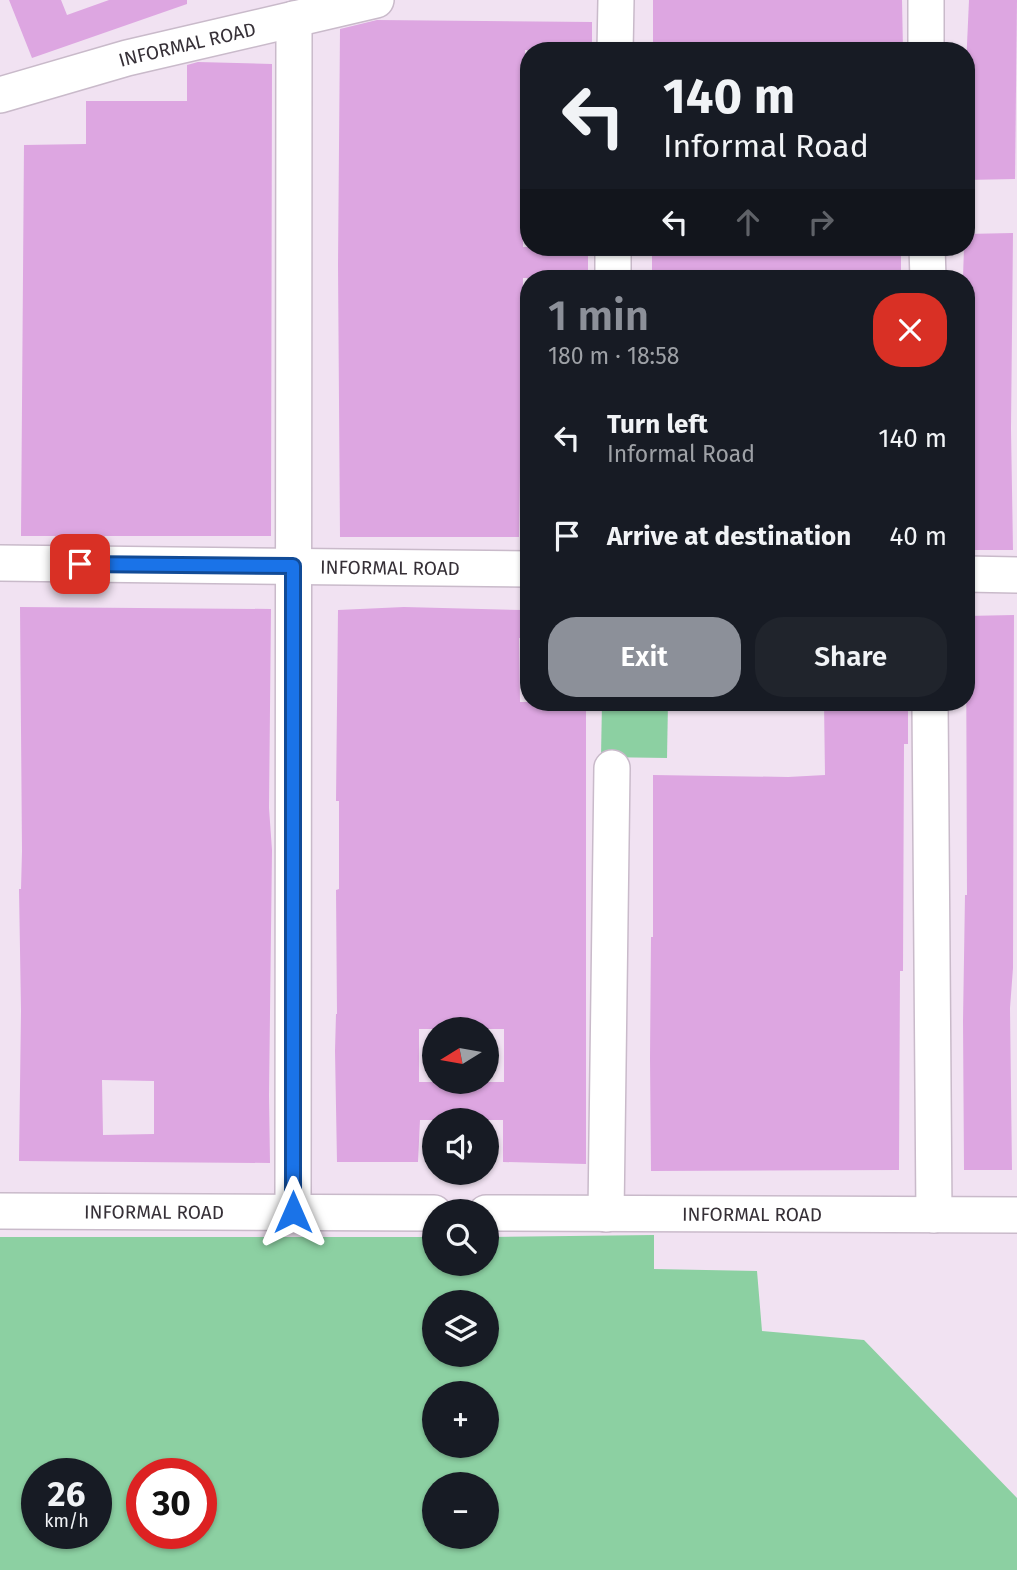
<!DOCTYPE html>
<meta charset="utf-8">
<style>
:root{--surface:#171b24;--page:#20242c;--text:#f1f3f6;--muted:#9ea1a6;--accent:#8c9099}
body{margin:0;font-family:"Fira Sans",sans-serif;background:var(--page);color:var(--text);height:100vh;display:flex;flex-direction:column;font-size:26px;white-space:nowrap}
*{box-sizing:border-box;margin:0}
p{font-size:23px;color:var(--muted)}
.icon{flex:none;width:38px;height:38px;fill:none;stroke:currentColor;stroke-width:2;stroke-linecap:round;stroke-linejoin:round}
.map{position:relative;flex:1;overflow:hidden}
.sheet{position:absolute;left:520px;top:270px;width:455px;height:441px;display:flex;flex-direction:column;background:var(--surface);border-radius:28px;box-shadow:0 2px 5px #0004}
.sheet>*{flex:none}
.top-card{position:absolute;left:520px;top:42px;width:455px;height:214px;border-radius:28px;box-shadow:0 2px 5px #0004;background:#171b24;color:var(--text);overflow:hidden}
.needle{width:46px;rotate:259deg}
.controls{position:absolute;left:422px;top:1017px;display:grid;gap:14px}
.controls a{display:grid;place-items:center;width:77px;height:77px;border-radius:50%;background:var(--surface);box-shadow:0 2px 5px #0004;font-size:35px}
.speed{position:absolute;left:21px;top:1458px;display:flex;gap:14px;font-size:35px;font-weight:700;text-align:center}
.speed>*{display:grid;place-content:center;width:91px;height:91px;border-radius:50%;background:var(--surface);box-shadow:0 2px 5px #0004;line-height:1}
.speed small{font-size:18px;font-weight:400}
.speed .limit{border:10px solid #d22;background:#fff;color:#111}
.pin{position:absolute;display:grid;place-items:center;width:60px;height:60px;color:#fff;margin:-30px;border-radius:14px;box-shadow:0 4px 10px #0006}
.me{position:absolute;width:77px;margin:-38px;rotate:0deg;stroke-linejoin:round;filter:drop-shadow(0 0 5px #0008)}
.turn{display:flex;align-items:center;gap:24px;height:147px;padding:0 28px;font-size:32px}
.turn .icon{width:91px;height:91px;stroke-width:2.5}
.turn b{display:block;font-size:49px;line-height:60px}
.lanes{display:flex;align-items:center;height:66px;padding:0 28px;background:#0003;justify-content:center;gap:35px;direction:ltr}
.lanes .off{opacity:.35}
.round{display:grid;place-items:center;flex:none;width:74px;height:74px;border-radius:28px;background:var(--page)}
.headline{display:flex;align-items:center;justify-content:space-between;height:119px;padding:0 28px}
h1{font-size:42px;font-weight:600;line-height:52px;color:var(--accent)}
.button{display:flex;gap:14px;margin-top:auto;padding:14px 28px}
.button a{flex:1;height:80px;border-radius:28px;background:var(--accent);color:#fff;font-size:28px;font-weight:600;line-height:80px;text-align:center}
.button a+a{background:var(--page);color:var(--text)}
ul{padding:0;list-style:none}
li{display:flex;align-items:center;gap:21px;height:98px;padding:0 28px}
li div{flex:1}
li b{display:block;font-size:26px}
li em{font-style:normal}
.map>svg:first-child{display:block}
.green{fill:#8cd0a2;fill-rule:evenodd}
.building{fill:#dda6e1;fill-rule:evenodd}
.lines{fill:none;stroke-linecap:round;stroke-linejoin:round}
.street-casing{stroke:#c9baca;stroke-width:38}
.street{stroke:#fff;stroke-width:35}
.route-casing{stroke:#114b97;stroke-width:18}
.route{stroke:#1a73e8;stroke-width:12}
.labels{text-anchor:middle;dominant-baseline:central;stroke-width:7;stroke-linejoin:round;paint-order:stroke}
.street-label{font-size:19px;fill:#363037;stroke:#fff}
</style>
<div class="map">
<svg width="1017" height="1570" viewBox="0 0 1017 1570">
<rect width="100%" height="100%" fill="#f1e2f2"/>
<g class="green">
<path d="M602 702H668L667 758 601 757Z"/>
<path d="M654 1235V1269L757 1271 762 1331 864 1340 1017 1498V1570H0V1237H434V1264H486L487 1237ZM434 1302H486V1354H434ZM434 1393H486V1446H434ZM37 1474H96V1533H37ZM142 1474H201V1533H142ZM434 1484H486V1536H434Z"/>
</g>
<g class="building">
<path d="M9 0H61L67 15 109 0H187V4L32 58Z"/>
<path d="M653 0H902L903 51 653 50Z"/>
<path d="M969 0H1017L1015 179 966 180V67Z"/>
<path d="M377 20 592 22V51L525 50V93H522L523 247H588V278H523L519 537H340L338 265 340 29Z"/>
<path d="M198 62 272 64 271 536H21L24 145 86 144V101H187V65Z"/>
<path d="M1013 233 1011 429 1013 550H966V278H963L964 247H966V234Z"/>
<rect x="652" y="247" width="249" height="31"/>
<path d="M20 607 271 609 269 808 272 850 269 1096 270 1163 19 1161 21 1011 19 889H21L22 851ZM102 1080 154 1081V1134L103 1135Z"/>
<path d="M404 607 522 610V638H519L520 702H586V1164L503 1162V1120H420L418 1162H337L335 1051 336 1014H337L336 890 339 889V801H336L338 610ZM419 1029H504V1082H419Z"/>
<path d="M1014 615 1013 968 1010 1008 1012 1170H964L963 1021 965 895H967L966 616Z"/>
<path d="M824 702H908V744H904L903 971H900L899 1170 651 1171 650 1058 651 937H653V775L788 777 825 775Z"/>
</g>
<g class="lines">
<g class="street-casing">
<g id="street">
<path d="M926 0V51"/>
<path d="M615 51 616 0"/>
<path id="s1" d="M0 95 127 58 376 0"/>
<path d="M927 247 928 278"/>
<path d="M613 278V247"/>
<path id="s2" d="M0 563 528 569"/>
<path d="M966 574 1017 575"/>
<path d="M930 702 934 1215"/>
<path id="s3" d="M0 1211 434 1213"/>
<path d="M293 1212 294 19"/>
<path id="s4" d="M486 1213 1017 1215"/>
<path d="M606 1214 612 768"/>
</g>
</g>
<use href="#street" class="street"/>
</g>
<g class="lines">
<g class="route-casing">
<path id="route" d="M80 564 293 566V1212"/>
</g>
<use href="#route" class="route"/>
</g>
<g class="labels">
<g class="street-label">
<text stroke="none"><textPath href="#s1" startOffset="194">INFORMAL ROAD</textPath></text>
<text stroke="none"><textPath href="#s2" startOffset="390">INFORMAL ROAD</textPath></text>
<text stroke="none"><textPath href="#s3" startOffset="154">INFORMAL ROAD</textPath></text>
<text stroke="none"><textPath href="#s4" startOffset="266">INFORMAL ROAD</textPath></text>
</g>
</g>
</svg>
<div class="controls">
<a><svg class="needle" viewBox="-14 -14 28 28"><path d="M0-13l5 13h-10z" fill="#e53935"/><path d="M0 13l5-13h-10z" fill="#9ea1a6"/></svg></a>
<a><svg class="icon" aria-label="sound" viewBox="0 0 24 24"><path d="M4 9h4l5-4v14l-5-4H4zM17 9q2 3 0 6"/></svg></a>
<a><svg class="icon" aria-label="search" viewBox="0 0 24 24"><circle cx="10" cy="10" r="6"/><path d="M15 15l6 6"/></svg></a>
<a><svg class="icon" aria-label="layers" viewBox="0 0 24 24"><path d="M12 4l9 5-9 5-9-5zM3 14l9 5 9-5"/></svg></a>
<a>+</a>
<a>−</a>
</div>
<div class="speed"><div>26<small>km/h</small></div><div class="limit">30</div></div>
<div class="pin" style="left:80px;top:564px;background:#d93025"><svg class="icon" aria-label="arrive" viewBox="0 0 24 24"><path d="M6 21V4h12l-3 4 3 4H6"/></svg></div>
<svg class="me" style="left:293px;top:1212px" viewBox="-20 -20 40 40"><path d="M0-17L14 15 0 8-14 15z" fill="#1a73e8" stroke="#fff" stroke-width="4"/></svg>
<div class="top-card">
<div class="turn"><svg class="icon" aria-label="left" viewBox="0 0 24 24"><path d="M17 20v-9H6M10 6l-5 5 5 5"/></svg><div><b>140 m</b>Informal Road</div></div>
<div class="lanes"><svg class="icon" aria-label="left" viewBox="0 0 24 24"><path d="M17 20v-9H6M10 6l-5 5 5 5"/></svg><svg class="icon off" aria-label="ahead" viewBox="0 0 24 24"><path d="M12 20V5M6 11l6-6 6 6"/></svg><svg class="icon off" aria-label="right" viewBox="0 0 24 24"><path d="M7 20v-9h11M14 6l5 5-5 5"/></svg></div>
</div>
<section class="sheet">
<div class="headline"><div><h1>1 min</h1><p>180 m · 18:58</p></div><a class="round" style="background:#d93025;color:#fff"><svg class="icon" aria-label="close" viewBox="0 0 24 24"><path d="M6 6l12 12M18 6L6 18"/></svg></a></div>
<ul>
<li><svg class="icon" aria-label="left" viewBox="0 0 24 24"><path d="M17 20v-9H6M10 6l-5 5 5 5"/></svg><div><b>Turn left</b><p>Informal Road</p></div><em>140 m</em></li>
<li><svg class="icon" aria-label="arrive" viewBox="0 0 24 24"><path d="M6 21V4h12l-3 4 3 4H6"/></svg><div><b>Arrive at destination</b></div><em>40 m</em></li>
</ul>
<div class="button"><a>Exit</a><a>Share</a></div>
</section>
</div>
